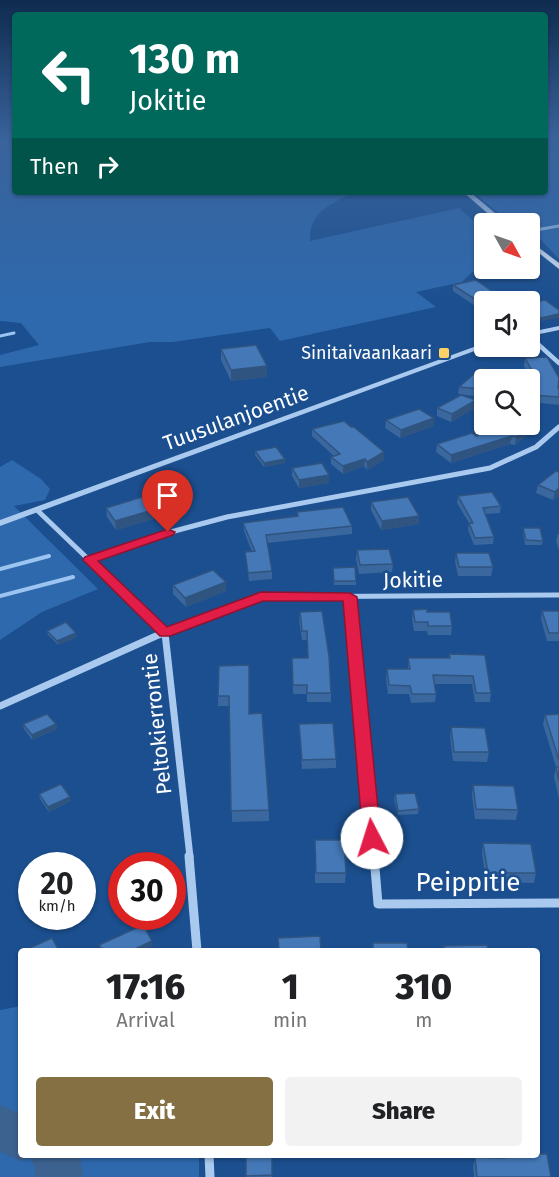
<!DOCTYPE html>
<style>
:root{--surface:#fff;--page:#f2f2f2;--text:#202124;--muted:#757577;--accent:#847042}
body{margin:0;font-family:"Fira Sans",sans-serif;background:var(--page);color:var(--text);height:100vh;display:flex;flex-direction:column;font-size:22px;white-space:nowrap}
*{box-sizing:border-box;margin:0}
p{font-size:20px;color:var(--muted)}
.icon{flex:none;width:33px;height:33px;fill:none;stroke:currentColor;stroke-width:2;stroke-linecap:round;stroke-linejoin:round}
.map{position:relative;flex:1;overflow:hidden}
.details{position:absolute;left:18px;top:948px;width:522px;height:210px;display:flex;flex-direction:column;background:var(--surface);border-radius:6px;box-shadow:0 2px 4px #0004}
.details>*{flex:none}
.hud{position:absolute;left:12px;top:12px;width:536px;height:183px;border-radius:6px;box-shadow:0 2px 4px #0004;background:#00695c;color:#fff;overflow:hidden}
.needle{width:39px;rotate:130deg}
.fabs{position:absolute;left:474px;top:213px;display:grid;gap:12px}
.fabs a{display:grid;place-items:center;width:66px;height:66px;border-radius:6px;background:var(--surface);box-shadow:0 2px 4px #0004;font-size:30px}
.speed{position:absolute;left:18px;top:852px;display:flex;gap:12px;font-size:30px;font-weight:700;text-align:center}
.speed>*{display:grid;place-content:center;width:78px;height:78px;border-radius:50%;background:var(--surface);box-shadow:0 2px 4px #0004;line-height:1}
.speed small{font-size:15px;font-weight:400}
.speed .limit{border:9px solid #d22;background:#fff;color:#111}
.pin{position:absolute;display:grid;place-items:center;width:51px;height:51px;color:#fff;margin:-62px -26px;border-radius:50% 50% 50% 0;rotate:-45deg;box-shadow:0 0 6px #0007}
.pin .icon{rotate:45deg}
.me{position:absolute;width:66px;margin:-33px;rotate:355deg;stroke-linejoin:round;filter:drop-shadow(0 0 4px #0008)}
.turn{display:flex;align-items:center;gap:21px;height:126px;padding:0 18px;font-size:27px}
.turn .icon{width:78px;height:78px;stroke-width:2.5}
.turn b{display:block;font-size:42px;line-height:51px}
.then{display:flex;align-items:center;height:57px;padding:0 18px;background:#0003;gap:12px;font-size:22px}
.eta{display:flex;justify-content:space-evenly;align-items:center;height:102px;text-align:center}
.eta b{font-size:36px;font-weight:800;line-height:42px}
.primary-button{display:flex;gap:12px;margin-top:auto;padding:12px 18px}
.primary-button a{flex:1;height:69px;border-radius:6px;background:var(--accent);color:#fff;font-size:24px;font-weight:800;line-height:69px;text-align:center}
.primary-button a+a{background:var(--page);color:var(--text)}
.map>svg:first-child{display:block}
.green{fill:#2e69ad}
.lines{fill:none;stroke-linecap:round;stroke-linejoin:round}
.stream-far1{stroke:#9cc4f0;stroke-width:3}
.stream{stroke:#9cc4f0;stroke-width:4}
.river{fill:#3c6290;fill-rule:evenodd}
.minor-far4{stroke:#a9c9ee;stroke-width:3}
.minor-far3{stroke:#a9c9ee;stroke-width:4.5}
.minor-far2{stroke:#a9c9ee;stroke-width:5}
.minor-far1{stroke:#a9c9ee;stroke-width:7}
.minor{stroke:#a9c9ee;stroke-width:9}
.tertiary{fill:#a9c9ee;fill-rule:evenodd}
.secondary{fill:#d6e6fa;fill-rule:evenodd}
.wall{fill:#3a679d}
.shaded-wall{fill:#305480}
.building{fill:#4478b7;stroke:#305480;stroke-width:1.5}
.route{fill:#e11d48;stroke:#92132f;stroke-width:1.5}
.poi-dot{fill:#ffd166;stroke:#1b4f8f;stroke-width:2}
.labels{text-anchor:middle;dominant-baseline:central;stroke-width:5;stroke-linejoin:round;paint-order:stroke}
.far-poi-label{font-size:18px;fill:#fff;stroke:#1b4f8f;text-anchor:end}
.street-label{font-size:21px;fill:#fff;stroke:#1b4f8f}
.near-street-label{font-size:26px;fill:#fff;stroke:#1b4f8f}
</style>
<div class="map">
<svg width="559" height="1177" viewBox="0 0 559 1177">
<rect width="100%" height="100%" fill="#1b4f8f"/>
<g class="green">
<path d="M0 139H15V192H355C331 204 309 211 310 241L459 208 484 230V268L488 269 472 272 462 282 416 292 436 307 280 341 270 328 173 342H150L0 367V355L39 345 21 323 0 321Z"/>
<path d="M559 150V259L530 228V224L511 223 473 192H544L545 154Z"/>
<path d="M12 460 41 479 50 489 45 500 14 506 98 589 42 612 0 640V467Z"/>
<path d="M21 1006V1155H199V1177H0V1010Z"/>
</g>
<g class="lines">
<path class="stream-far1" d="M0 336 14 333"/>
<g class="stream">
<path d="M0 569 49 556"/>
<path d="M0 596 73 577"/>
</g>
<path class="river" d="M0 1105 21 1114V1155H80L83 1177H35V1168L30 1157 21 1161 0 1152Z"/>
<path class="minor-far4" d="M530 231 559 226"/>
<path class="minor-far3" d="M530 337 559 363"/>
<g class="minor-far2">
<path d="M37 510 138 607"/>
<path d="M89 560 167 533 227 517 490 468 536 447 559 427"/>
<path d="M350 597 351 607"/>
<path d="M234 607 261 597 559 595"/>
</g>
<g class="minor-far1">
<path d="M136 605 165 633 190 857"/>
<path d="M351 605 374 857"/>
<path d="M0 706 156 636 238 605"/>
</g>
<g class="minor">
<path d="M189 856 197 951"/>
<path d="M374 856 378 904 559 903"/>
<path d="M209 1155 210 1177"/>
</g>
<g class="tertiary">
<path d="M559 326V330L530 336V332Z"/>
<path d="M482 344 488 346 0 526V520Z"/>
</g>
<g class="secondary">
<path d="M463 192H470L508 224H500Z"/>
<path d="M530 241 559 263V269L530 246Z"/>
</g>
</g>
<g class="wall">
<path d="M453 285 484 302V312L453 291Z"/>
<path d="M221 349 267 366V377L231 381 221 360Z"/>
<path d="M525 358 559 389V405L531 402 534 384 524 366Z"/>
<path d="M500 373 499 380H484V394L481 397 458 394 459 387Z"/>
<path d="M476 400 475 408 451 422 437 416V408Z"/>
<path d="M434 418V426L400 438 385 428 386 420Z"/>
<path d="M537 420 535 428 515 445 510 444 451 463 436 452 437 444 477 436Z"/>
<path d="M351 427 384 452V460L367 470 364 466 343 474 331 464V457L334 456 312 436V429Z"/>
<path d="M255 451 285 459V463L264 467 255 455Z"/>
<path d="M292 468 329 475V483L299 488 292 476Z"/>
<path d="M559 472V496L553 500 536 493 538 485Z"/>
<path d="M458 496 501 506 500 513 485 514 494 537 493 544 474 545 468 530 469 523 457 503Z"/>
<path d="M371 502 419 524 381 530 371 510Z"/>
<path d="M106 508 154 519 116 530 107 517Z"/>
<path d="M297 512 352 526V534L267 543 272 571V579L249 581 245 552H252L244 531 243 523 297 516Z"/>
<path d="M523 528 543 541 542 545H525L523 532Z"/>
<path d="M558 534H559V550L556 541Z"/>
<path d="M357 550 393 564 392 572 359 574 356 559Z"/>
<path d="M456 553 493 567 491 576H458L455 562Z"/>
<path d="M333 568 356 581V585H334Z"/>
<path d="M226 582V591L186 607 173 594V585Z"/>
<path d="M413 610 427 612 452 626 451 635H428L427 631H414L412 619Z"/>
<path d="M542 611H559V641H547L541 619Z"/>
<path d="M300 612 331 693V702H307V694H293L292 658H308L307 640H302L299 621Z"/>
<path d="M47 631 77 637 58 645 48 635Z"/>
<path d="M449 654 491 693 490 702H475L472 684H434L436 694 435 702 411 703 409 694H388L386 678 387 669H408V658H449Z"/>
<path d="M219 666 249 714 269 810V821L232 822 230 706H218Z"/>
<path d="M559 714V799L554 777 556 767 543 724 545 715Z"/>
<path d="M23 724H56L57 729 32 740 24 729Z"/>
<path d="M299 724 336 759V768L302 769Z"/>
<path d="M451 727 489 752 487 762 453 761 450 737Z"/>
<path d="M473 785 518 810 516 820 475 819 472 795Z"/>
<path d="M39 794 71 801 49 812 40 799Z"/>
<path d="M395 794 419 809 418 814 398 815 394 799Z"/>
<path d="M483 843 536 873 534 883 486 882 482 853Z"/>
<path d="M315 849 346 873 345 883H315Z"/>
<rect x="246" y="1155" width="26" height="22"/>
<path d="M503 1155H537L551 1177H474L473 1167 475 1157 502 1158Z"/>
</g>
<g class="shaded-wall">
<path d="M559 314V318L530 323 531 320Z"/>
<path d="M267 366V377L231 381V370Z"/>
<path d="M500 373 499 380H493Z"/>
<path d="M484 387V394L481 397 482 389Z"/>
<path d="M476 400 475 408 451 422 452 414Z"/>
<path d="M434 418V426L400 438 401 430Z"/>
<path d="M537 420 535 428 515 445 516 437Z"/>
<path d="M512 436 510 444 451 463V455Z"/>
<path d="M384 452V460L367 470V462Z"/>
<path d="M285 459V463L264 467V463Z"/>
<path d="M365 459 364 466 343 474V466Z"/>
<path d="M329 475V483L299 488V480Z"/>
<path d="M559 488V496L553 500 555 492Z"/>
<path d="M153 510 154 519 116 530 115 521Z"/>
<path d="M419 516V524L381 530 382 521Z"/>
<path d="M226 582V591L186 607 185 598Z"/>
<path d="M76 633 77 637 58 645 57 641Z"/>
<path d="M56 724 57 729 32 740V735Z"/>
<path d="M70 797 71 801 49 812 48 807Z"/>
<path d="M152 941 153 946 142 951H131Z"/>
</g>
<g class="building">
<path d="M476 280 507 302H484V305L453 285Z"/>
<path d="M545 300 559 310V314L531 320 530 319V303Z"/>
<path d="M256 345 267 366 231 370 221 349Z"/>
<path d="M547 357 559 378 558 388 559 389V397L532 395 534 382 539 383 525 358Z"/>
<path d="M481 368 500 373 493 380H484V387L482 389 459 387Z"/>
<path d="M461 395 476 400 452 414 437 408Z"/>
<path d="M419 409 434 418 401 430 386 420Z"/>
<path d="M530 418 537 420 516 437 512 436 451 455 437 444 472 433 477 436 491 424H530Z"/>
<path d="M344 421 351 427H354L384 452 367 462 365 459 343 466 331 457 340 454 312 429Z"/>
<path d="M276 447 285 459 264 463 255 451Z"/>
<path d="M322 463 329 475 299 480 292 468Z"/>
<path d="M556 471 559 472V488L555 492 538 485Z"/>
<path d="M492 492 501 506 483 508 494 537 475 538 469 523H473L458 496Z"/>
<path d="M142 497 153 510 115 521 106 508Z"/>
<path d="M408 497 419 516 382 521 371 502Z"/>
<path d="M343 507 352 526 266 535 272 571 248 573 245 552 255 551 243 523 298 516 297 512Z"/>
<path d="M523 528H540L543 541 526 540Z"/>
<path d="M389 549 393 564 360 565 357 550Z"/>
<path d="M456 553H489L493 567H459Z"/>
<path d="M355 567 356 581H334L333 568Z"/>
<path d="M213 570 226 582 185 598 173 585Z"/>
<path d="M427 609V612H450L452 626H428V622H415L413 610Z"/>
<path d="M322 611 329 656 331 693H307V685H293L292 658H308L307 631H302L300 612Z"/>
<path d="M542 611H559V633H549Z"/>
<path d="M66 622 76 633 57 641 47 631Z"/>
<path d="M449 654 485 655 491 693H476L473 676 433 675 436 694H412L410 686 389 685 387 669H410L408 658H450Z"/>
<path d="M249 665V714L262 713 269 810 231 811 229 696H218L219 666Z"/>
<path d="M47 714 56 724 32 735 23 724Z"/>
<path d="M559 714V760L545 715Z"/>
<path d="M333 723 336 759 302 760 299 724Z"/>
<path d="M451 727 485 728 489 752H454Z"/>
<path d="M556 767H559V781Z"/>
<path d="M61 784 70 797 48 807 39 794Z"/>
<path d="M473 785 514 786 518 810 476 809Z"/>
<path d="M415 793 419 809 398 811 395 794Z"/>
<path d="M315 840H344L346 873H316Z"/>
<path d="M483 843 531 844 536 873H488Z"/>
<path d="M143 925 152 941 131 951H103L99 945Z"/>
<path d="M320 936 321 951H279L278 938Z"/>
<path d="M52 938 59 951H23Z"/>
<path d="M373 943H407L408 951H373Z"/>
<path d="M487 945 488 951H445L444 946Z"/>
<path d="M537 1154H547L551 1177H477L475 1157 504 1158V1155H537Z"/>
<path d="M246 1155H272V1175L246 1176Z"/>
</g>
<linearGradient id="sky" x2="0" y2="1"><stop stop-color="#0f2b4f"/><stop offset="0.46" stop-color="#39639b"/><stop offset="1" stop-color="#39639b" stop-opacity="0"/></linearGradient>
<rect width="559" height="304" fill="url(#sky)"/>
<path class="route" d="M168 529 175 532 173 535 98 561 167 627 261 592 350 593 357 597 381 838 378 843 372 845 366 843 363 838 343 601H263L170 636H160L83 560 85 557Z"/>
<rect class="poi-dot" x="438" y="347" width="12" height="12" rx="3"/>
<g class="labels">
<g class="far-poi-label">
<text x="432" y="353">Sinitaivaankaari</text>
</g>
<g class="street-label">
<text transform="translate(236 418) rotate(-20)">Tuusulanjoentie</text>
<text transform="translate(413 580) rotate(-1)">Jokitie</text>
<text transform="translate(157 724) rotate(-96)">Peltokierrontie</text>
</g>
<g class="near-street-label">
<text x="468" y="882">Peippitie</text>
</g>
</g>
</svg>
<div class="fabs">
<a><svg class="needle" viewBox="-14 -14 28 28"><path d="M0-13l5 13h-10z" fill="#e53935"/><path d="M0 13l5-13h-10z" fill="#757577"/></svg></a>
<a><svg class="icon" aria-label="sound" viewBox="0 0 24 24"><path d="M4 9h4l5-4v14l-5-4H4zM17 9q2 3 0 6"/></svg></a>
<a><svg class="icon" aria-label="search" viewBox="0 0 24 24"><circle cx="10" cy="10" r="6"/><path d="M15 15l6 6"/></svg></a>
</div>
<div class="speed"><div>20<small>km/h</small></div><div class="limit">30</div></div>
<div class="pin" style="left:168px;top:532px;background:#d93025"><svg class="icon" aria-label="arrive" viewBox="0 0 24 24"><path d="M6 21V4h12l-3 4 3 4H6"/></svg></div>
<svg class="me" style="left:372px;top:838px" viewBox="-20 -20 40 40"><circle r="19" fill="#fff"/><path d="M0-13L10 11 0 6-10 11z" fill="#e11d48"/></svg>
<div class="hud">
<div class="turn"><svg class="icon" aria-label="left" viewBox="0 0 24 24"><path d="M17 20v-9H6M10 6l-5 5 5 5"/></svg><div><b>130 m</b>Jokitie</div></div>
<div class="then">Then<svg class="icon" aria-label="right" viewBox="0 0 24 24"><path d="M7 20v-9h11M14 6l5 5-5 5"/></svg></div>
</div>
<section class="details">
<div class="eta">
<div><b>17:16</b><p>Arrival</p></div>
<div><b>1</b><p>min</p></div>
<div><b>310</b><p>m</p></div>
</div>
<div class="primary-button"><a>Exit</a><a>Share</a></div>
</section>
</div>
